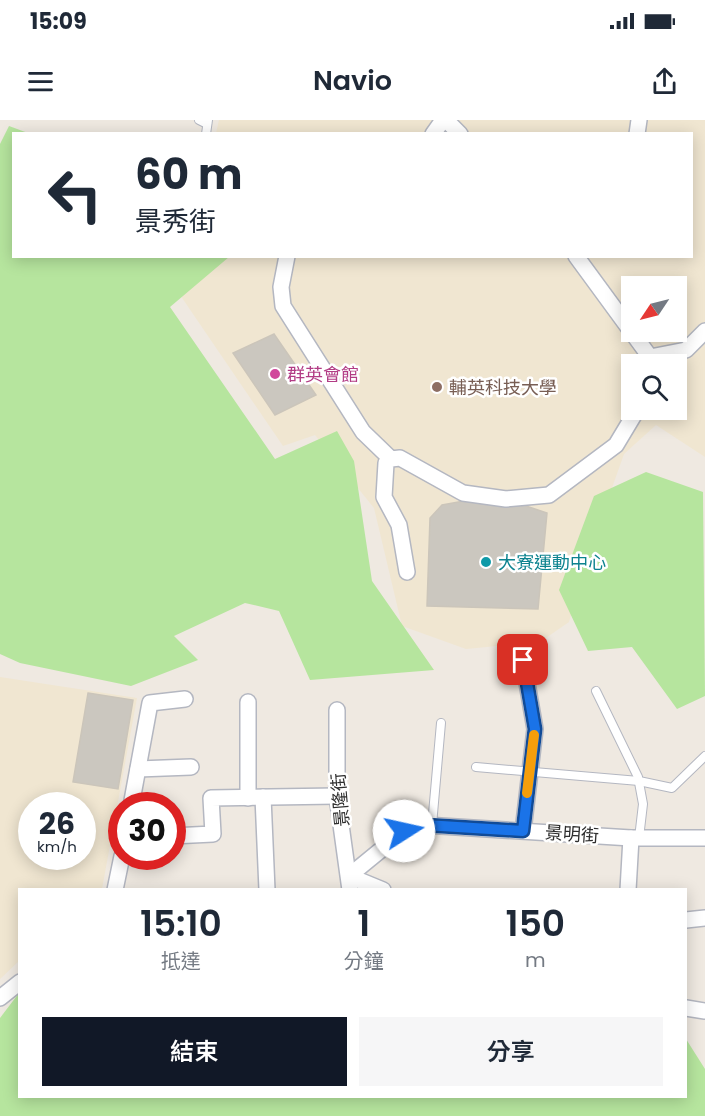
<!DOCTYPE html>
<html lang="zh-TW">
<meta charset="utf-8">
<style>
:root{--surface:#fff;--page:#f6f6f7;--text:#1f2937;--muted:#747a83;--accent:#111827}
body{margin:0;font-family:Poppins,"Noto Sans TC",sans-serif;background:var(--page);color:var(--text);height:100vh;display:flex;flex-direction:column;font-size:22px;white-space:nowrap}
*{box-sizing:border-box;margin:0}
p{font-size:20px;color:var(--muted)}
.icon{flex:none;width:33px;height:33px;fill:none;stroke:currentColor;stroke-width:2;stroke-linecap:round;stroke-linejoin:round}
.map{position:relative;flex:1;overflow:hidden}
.details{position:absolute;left:18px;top:768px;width:669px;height:210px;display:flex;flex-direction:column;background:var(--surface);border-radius:0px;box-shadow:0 3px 15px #0003}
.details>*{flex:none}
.hud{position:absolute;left:12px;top:12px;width:681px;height:126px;border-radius:0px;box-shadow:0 3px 15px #0003;background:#fff;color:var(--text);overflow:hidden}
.needle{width:39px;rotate:235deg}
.controls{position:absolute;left:621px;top:156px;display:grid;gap:12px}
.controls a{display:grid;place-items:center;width:66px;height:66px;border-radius:0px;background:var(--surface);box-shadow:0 3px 15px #0003;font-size:30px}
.speed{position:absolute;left:18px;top:672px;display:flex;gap:12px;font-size:30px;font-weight:700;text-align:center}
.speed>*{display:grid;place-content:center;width:78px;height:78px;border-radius:50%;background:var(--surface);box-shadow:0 3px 15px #0003;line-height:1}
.speed small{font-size:15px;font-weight:400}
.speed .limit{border:9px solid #d22;background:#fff;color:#111}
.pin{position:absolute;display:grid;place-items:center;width:51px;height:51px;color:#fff;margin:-26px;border-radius:12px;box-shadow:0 3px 9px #0006}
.me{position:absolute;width:66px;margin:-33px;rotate:80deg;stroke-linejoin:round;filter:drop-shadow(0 0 4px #0008)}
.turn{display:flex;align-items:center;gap:21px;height:126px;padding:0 24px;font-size:27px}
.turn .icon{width:78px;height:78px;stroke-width:2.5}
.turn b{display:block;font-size:42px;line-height:51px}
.eta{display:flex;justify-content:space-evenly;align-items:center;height:102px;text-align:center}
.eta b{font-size:36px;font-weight:600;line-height:42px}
.primary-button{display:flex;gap:12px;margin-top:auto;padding:12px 24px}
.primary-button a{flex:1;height:69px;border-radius:0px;background:var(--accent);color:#fff;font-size:24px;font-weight:600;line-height:69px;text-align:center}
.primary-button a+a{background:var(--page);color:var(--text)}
.status{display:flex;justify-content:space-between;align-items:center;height:42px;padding:0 30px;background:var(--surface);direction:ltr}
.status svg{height:16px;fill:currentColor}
header{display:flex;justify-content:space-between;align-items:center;height:78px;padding:0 24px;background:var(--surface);font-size:27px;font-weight:600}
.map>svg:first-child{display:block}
.education{fill:#f0e6d1;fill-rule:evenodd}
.green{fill:#b6e59e}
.building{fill:#cbc7bf;stroke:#cbc5ba;stroke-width:1.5}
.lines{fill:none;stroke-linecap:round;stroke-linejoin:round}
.service-casing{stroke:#b4b7c1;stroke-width:10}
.minor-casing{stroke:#b4b7c1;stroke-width:18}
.service{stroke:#fff;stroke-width:8}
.minor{stroke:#fff;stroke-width:15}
.route-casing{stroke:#114b97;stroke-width:15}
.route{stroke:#1a73e8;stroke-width:10}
.slow{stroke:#f59e0b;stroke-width:10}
.hotel-dot{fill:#d1479c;stroke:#fff;stroke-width:2}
.education-dot{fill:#8d6e63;stroke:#fff;stroke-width:2}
.culture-dot{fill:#0f9aa8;stroke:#fff;stroke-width:2}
.labels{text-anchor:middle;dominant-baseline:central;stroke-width:5;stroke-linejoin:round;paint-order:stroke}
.hotel-label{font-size:18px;fill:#b23c85;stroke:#fff;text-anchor:start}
.education-label{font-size:18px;fill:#785e54;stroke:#fff;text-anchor:start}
.culture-label{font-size:18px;fill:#0d838f;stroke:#fff;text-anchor:start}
.street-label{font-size:18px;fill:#2e2e2e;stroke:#fff}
</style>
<div class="status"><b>15:09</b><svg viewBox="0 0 49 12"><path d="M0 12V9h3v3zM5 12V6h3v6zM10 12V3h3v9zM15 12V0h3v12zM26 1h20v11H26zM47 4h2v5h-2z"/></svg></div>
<header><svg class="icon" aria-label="menu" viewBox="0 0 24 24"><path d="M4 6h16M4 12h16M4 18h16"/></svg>Navio<svg class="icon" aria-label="share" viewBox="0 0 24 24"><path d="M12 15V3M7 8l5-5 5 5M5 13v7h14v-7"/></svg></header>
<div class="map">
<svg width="705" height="996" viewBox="0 0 705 996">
<rect width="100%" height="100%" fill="#efe9e1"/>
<g class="education">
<path d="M219 0H705V337L656 305 624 334 590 430 569 502 540 522 466 529 402 506 374 388 315 315 283 326 178 172 187 137 692 136V14L216 13ZM632 166H676V212H632ZM632 244H676V290H632Z"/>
<path d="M0 557 137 578 102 769 20 770 19 841 0 859ZM32 686H82V736H32Z"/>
</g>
<g class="green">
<path d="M9 6 28 13 14 14V136L229 137 170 187 275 339 337 311 354 341 372 461 434 550 310 560 279 491 245 483 174 516 198 540 131 566 20 543 0 534V24Z"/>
<path d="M646 352 703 372 705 576 677 589 632 527 588 531 559 470 594 376Z"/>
<path d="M19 873 20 976H686V919L705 949V996H0V898Z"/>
</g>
<g class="building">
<path d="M274 214 316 275 275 295 233 233Z"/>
<path d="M526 379V386L547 393 538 489 427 486 430 398 442 385 464 381Z"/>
<path d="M88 573 133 580 118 669 73 662Z"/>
</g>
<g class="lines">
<g class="service-casing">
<g id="service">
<path d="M199 0 207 4"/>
<path d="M206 14 208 0"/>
<path d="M596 571 638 657 643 684 639 718"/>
<path d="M476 647 639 661 672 668 705 636"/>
<path d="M432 705 441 603"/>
</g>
</g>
<g class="minor-casing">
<g id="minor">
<path d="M446 0 460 14"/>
<path d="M433 14 443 0"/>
<path d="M637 14 639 0"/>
<path d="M287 136 281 167 283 186 363 312 391 339"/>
<path d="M576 136 650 237 648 244"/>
<path d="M650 237 686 230 705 211"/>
<path d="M407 452 399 405 384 377 386 343 391 339 400 338 463 373 506 379 549 375 616 325 637 290"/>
<path d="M248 582V678"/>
<path d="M337 590V676L350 770"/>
<path d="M138 649 191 647"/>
<path d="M263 677 267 770"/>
<path d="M131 686 150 583 185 579"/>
<path d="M523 711 535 609 523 540"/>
<path d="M172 716 213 714 211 678 337 676"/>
<path d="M349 756 404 711 425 705 631 718H705"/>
<path d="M349 756 383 770"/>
<path d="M115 770 122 736"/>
<path d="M628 770 631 718"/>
<path d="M686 800 705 798"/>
<path d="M0 878 20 862"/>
<path d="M686 888 705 891"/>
</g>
</g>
<use href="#service" class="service"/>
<use href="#minor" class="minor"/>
</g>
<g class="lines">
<g class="route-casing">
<path id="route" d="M404 711 425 705 523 711 535 609 523 540"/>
</g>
<use href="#route" class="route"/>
<path class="slow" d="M527 673 534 615"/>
</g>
<circle class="hotel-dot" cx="275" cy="254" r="6"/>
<circle class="education-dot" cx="437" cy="267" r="6"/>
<circle class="culture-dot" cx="486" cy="442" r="6"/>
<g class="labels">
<g class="hotel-label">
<text x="287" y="254">群英會館</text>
</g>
<g class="education-label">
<text x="449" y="267">輔英科技大學</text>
</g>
<g class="culture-label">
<text x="498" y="442">大寮運動中心</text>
</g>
<g class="street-label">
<text transform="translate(340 680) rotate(-95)">景隆街</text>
<text transform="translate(572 714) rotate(4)">景明街</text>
</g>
</g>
</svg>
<div class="controls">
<a><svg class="needle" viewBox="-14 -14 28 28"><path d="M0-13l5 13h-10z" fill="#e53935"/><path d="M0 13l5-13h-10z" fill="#747a83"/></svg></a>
<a><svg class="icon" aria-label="search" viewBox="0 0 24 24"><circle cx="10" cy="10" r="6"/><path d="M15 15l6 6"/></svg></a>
</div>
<div class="speed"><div>26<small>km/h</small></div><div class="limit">30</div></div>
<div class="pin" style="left:523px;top:540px;background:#d93025"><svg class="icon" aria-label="arrive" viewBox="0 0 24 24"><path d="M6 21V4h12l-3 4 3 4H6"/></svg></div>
<svg class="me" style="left:404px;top:711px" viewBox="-20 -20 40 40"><circle r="19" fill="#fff"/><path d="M0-13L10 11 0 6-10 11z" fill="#1a73e8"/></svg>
<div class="hud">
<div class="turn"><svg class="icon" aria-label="left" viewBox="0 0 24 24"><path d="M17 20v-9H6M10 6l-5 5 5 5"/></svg><div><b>60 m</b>景秀街</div></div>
</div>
<section class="details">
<div class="eta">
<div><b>15:10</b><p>抵達</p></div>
<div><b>1</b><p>分鐘</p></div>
<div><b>150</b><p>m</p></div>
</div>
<div class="primary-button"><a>結束</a><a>分享</a></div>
</section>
</div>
